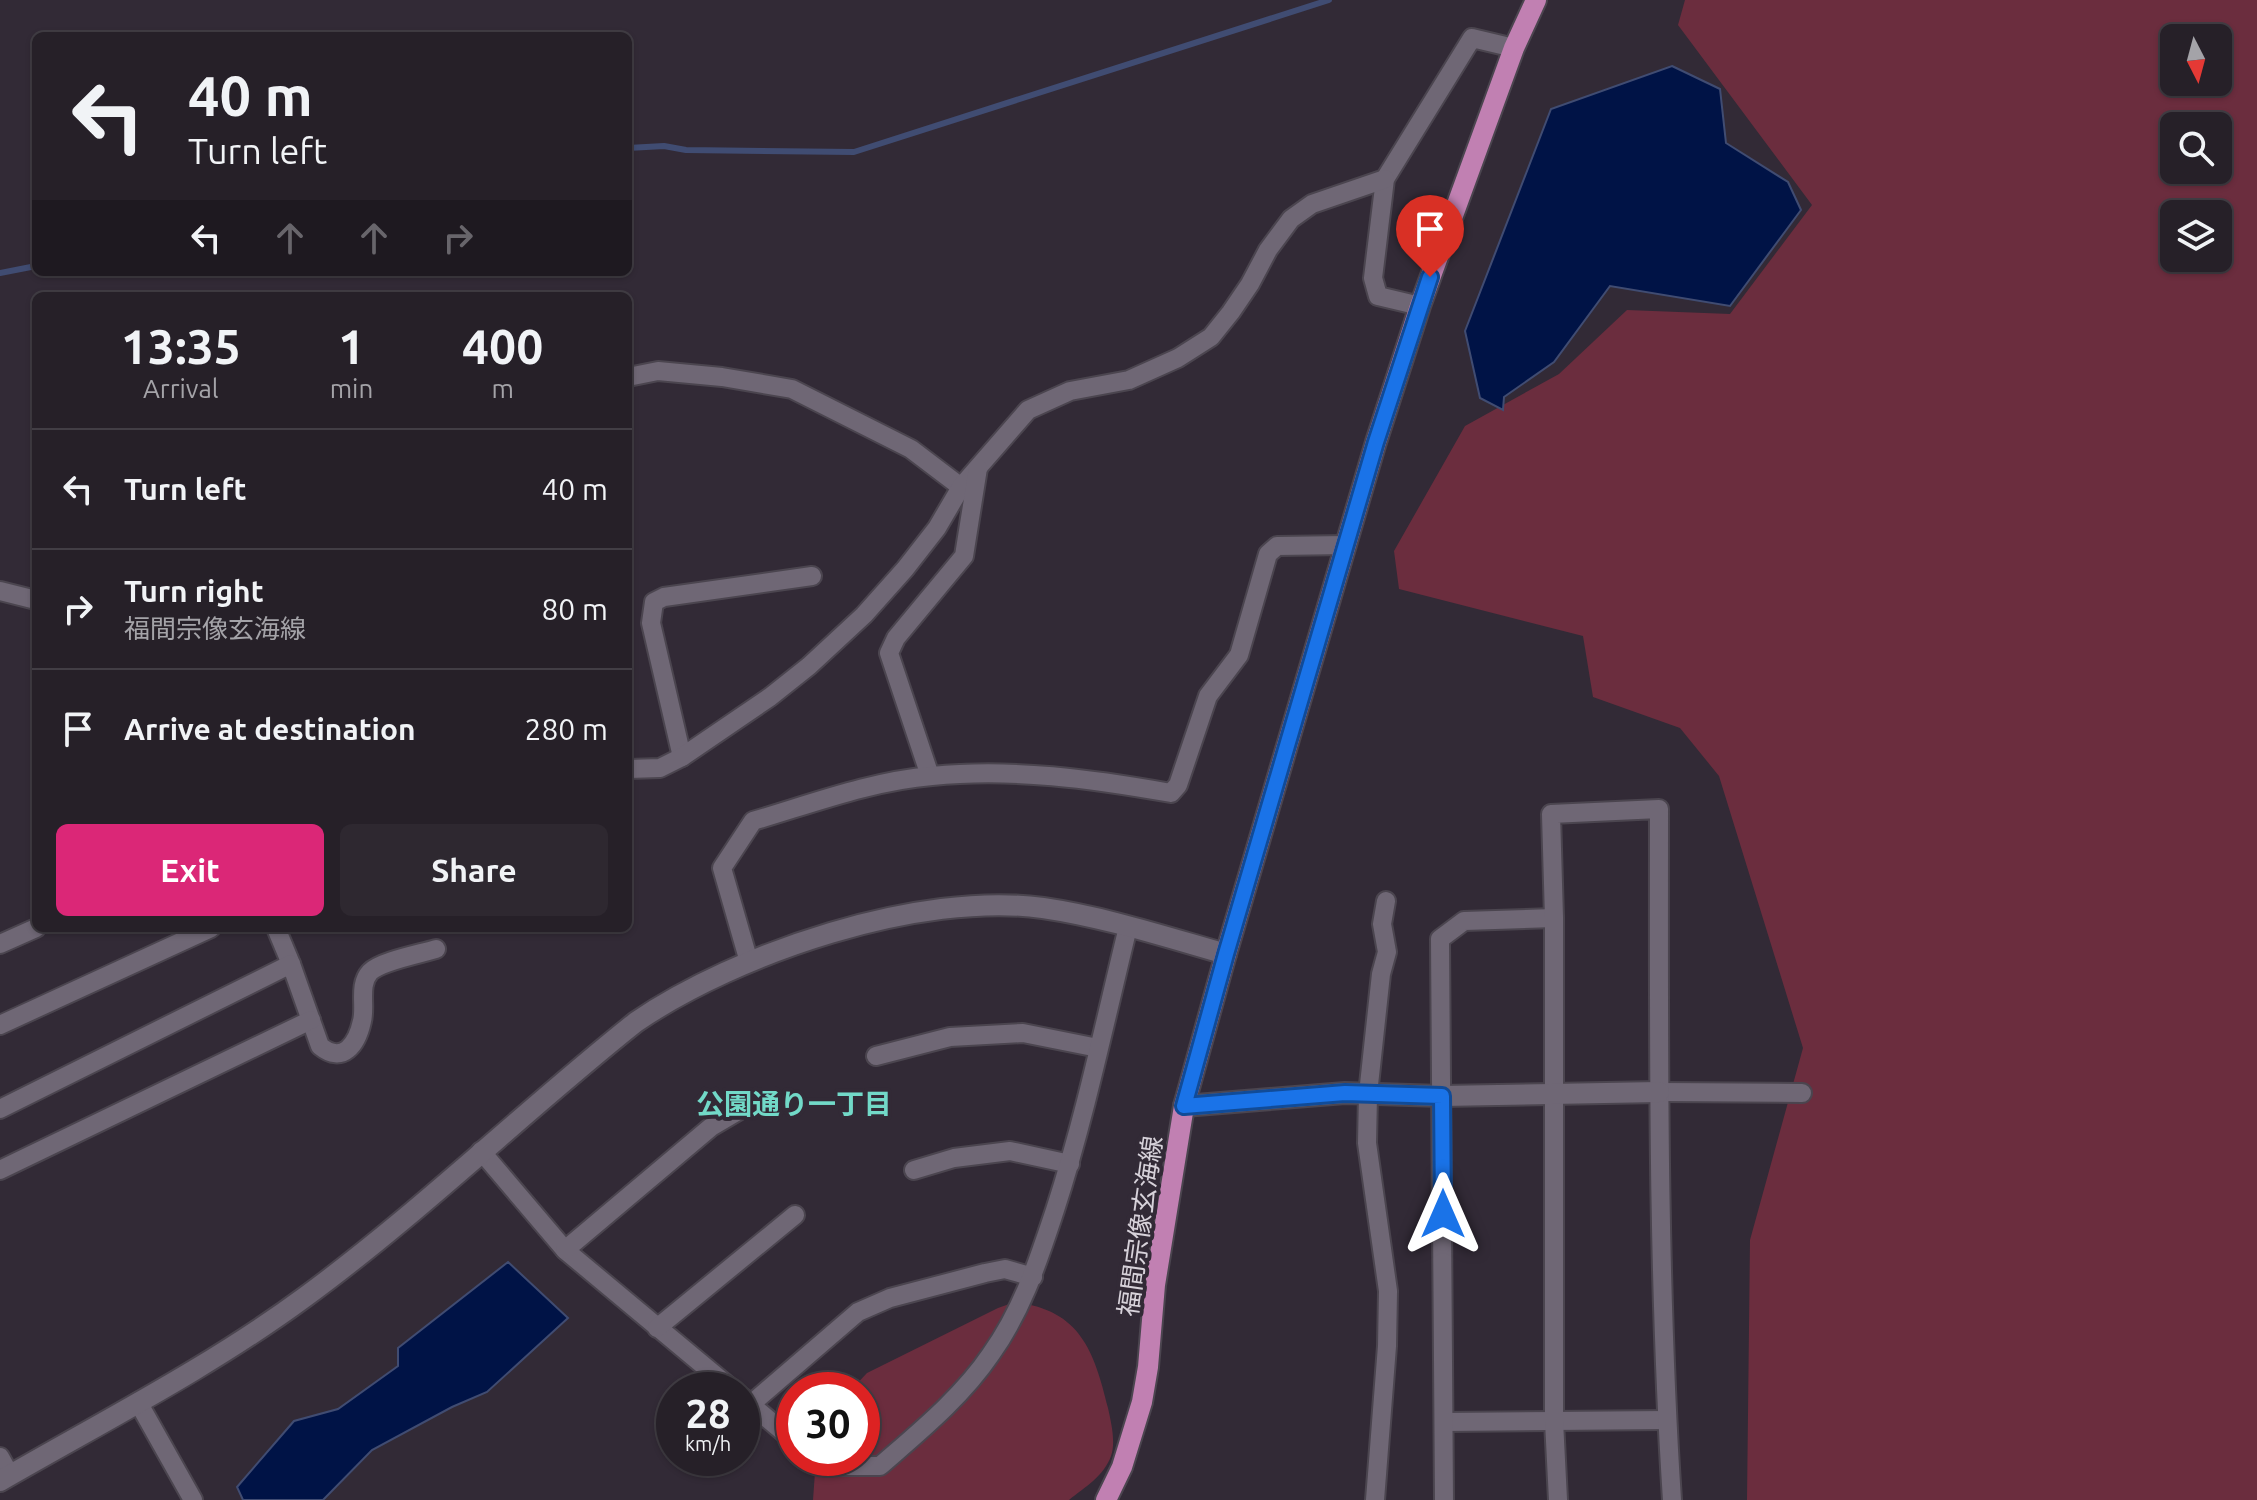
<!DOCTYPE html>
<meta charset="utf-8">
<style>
:root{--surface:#262028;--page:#2e2830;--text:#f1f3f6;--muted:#a4a3a8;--line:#423e45;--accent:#db2777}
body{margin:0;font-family:Ubuntu,"Noto Sans JP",sans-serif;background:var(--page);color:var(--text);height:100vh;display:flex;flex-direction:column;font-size:30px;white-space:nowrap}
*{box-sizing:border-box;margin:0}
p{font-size:26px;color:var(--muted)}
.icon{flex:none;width:44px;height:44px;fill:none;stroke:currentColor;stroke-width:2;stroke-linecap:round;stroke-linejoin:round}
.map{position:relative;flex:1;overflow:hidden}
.drawer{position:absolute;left:32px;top:292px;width:600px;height:640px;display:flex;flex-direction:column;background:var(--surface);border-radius:12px;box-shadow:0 2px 6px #0004,0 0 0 2px var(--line)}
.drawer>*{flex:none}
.hud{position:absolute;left:32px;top:32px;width:600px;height:244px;border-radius:12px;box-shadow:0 2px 6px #0004,0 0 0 2px var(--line);background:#262028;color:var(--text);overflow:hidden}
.needle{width:52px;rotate:174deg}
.controls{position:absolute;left:2160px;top:24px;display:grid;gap:16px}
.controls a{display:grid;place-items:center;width:72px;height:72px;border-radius:12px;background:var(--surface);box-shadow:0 2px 6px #0004,0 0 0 2px var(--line);font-size:40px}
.speed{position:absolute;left:656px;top:1372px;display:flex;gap:16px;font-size:40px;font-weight:700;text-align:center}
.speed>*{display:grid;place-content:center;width:104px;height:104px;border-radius:50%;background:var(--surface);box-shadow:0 2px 6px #0004,0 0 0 2px var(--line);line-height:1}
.speed small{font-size:20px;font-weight:400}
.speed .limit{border:12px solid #d22;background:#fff;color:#111}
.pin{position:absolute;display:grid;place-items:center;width:68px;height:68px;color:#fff;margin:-82px -34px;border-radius:50% 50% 50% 0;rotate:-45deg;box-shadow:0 0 8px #0007}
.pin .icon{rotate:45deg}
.me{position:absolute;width:88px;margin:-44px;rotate:0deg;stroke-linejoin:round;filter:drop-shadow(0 0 6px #0008)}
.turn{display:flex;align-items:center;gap:28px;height:168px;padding:0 24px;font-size:36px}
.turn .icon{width:104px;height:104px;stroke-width:2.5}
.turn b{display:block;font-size:56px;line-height:68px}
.lanes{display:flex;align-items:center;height:76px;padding:0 24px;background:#0003;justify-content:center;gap:40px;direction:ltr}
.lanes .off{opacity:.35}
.eta{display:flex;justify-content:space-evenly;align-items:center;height:136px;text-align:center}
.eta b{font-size:48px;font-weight:700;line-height:56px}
.cta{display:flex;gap:16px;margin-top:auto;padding:16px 24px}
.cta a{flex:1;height:92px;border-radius:12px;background:var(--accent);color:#fff;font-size:32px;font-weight:700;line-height:92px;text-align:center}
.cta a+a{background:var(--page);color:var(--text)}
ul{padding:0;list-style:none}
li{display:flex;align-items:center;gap:24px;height:120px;padding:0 24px;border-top:2px solid var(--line)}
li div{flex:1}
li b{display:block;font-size:30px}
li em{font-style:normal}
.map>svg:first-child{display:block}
.green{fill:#6b2d3e;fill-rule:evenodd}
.water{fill:#001346;stroke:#404c72;stroke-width:2}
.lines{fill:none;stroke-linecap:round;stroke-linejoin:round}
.stream{stroke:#404c72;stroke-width:6}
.minor-casing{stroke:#4b454f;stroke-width:22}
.tertiary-casing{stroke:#4b454f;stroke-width:24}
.primary-casing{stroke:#4b454f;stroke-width:24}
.minor{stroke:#6f6775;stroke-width:18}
.tertiary{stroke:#6f6775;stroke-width:20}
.primary{stroke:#c180b2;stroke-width:20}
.route-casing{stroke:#114b97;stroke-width:20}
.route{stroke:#1a73e8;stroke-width:14}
.labels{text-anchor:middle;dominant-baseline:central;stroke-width:8;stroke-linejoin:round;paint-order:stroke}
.street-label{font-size:26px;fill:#d7d2da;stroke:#322a36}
.neighbourhood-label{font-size:28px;font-weight:bold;fill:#72d9c8;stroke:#322a36}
</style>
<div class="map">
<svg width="2257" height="1500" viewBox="0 0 2257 1500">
<rect width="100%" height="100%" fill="#322a36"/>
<g class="green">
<path d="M1685 0H2257V1500H1747L1750 1240 1803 1048 1719 776 1680 728 1593 697 1583 636 1399 589 1394 551 1465 426 1559 374 1627 310 1730 314 1812 205 1678 25ZM2174 38H2218V82H2174ZM2174 126H2218V170H2174ZM2174 214H2218V258H2174Z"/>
<path d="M1015 1302C1080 1310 1094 1350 1108 1408 1111 1422 1116 1442 1111 1456 1104 1476 1085 1487 1069 1500H813L816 1458H862V1390H851L867 1373 998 1308Z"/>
</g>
<g class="water">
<path d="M1672 66 1720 89 1726 143 1788 182 1801 210 1730 306 1610 286 1554 362 1504 397 1503 410 1480 398 1465 331 1551 109Z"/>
<path d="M508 1262 568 1318 487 1392 452 1407 372 1450 323 1500H243L237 1487 294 1421 338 1409 398 1366V1348Z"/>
</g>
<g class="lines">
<g class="stream">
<path d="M628 148 664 146 686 150 854 152 1329 0"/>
<path d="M0 273 36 266"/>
</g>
<g class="minor-casing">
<g id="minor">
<path d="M1420 306 1378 296 1373 278 1385 179 1472 38 1514 48"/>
<path d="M628 377 658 371 722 377 792 389 911 449 961 487"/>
<path d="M0 591 36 600"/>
<path d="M682 757 651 623 654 602 664 597 812 576"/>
<path d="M628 769 660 768 682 757 770 697 809 666 864 615 905 569 937 528 961 487 1028 410 1070 391 1129 380 1178 358 1211 337 1231 312 1250 284 1268 250 1291 219 1312 204 1385 179"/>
<path d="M930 776 889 653 896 638 964 556 978 468"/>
<path d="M276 928 291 964"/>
<path d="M0 944 36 928"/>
<path d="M749 962 722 868 753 821C811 804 871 781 932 776 1013 768 1092 779 1171 793L1178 785 1208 696 1239 655 1268 554 1277 546 1346 545"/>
<path d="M0 1025 211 928"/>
<path d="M876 1056 950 1037 1023 1033 1098 1048"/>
<path d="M1659 1092 1802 1093"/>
<path d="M0 1109 291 964 320 1046C343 1065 357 1044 362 1021 366 1006 358 985 370 972 381 961 420 954 436 949"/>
<path d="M481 1151 565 1250 733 1390"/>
<path d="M0 1170 311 1020"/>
<path d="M914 1170 954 1158 1010 1151 1070 1164"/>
<path d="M565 1250 711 1127 750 1104"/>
<path d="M657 1328 795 1215"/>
<path d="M742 1397 794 1441"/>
<path d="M138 1402 193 1500"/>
<path d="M751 1404 858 1312 890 1298 985 1273 1005 1269 1033 1277"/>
<path d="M1444 1422 1667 1420"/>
<path d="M0 1457 10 1475"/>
<path d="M813 1458 823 1466H880C919 1432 962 1397 991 1354 1023 1309 1038 1261 1055 1210 1085 1117 1105 1021 1128 927"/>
<path d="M1375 1500 1387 1346 1388 1291 1367 1143 1368 1094 1381 974 1387 952 1382 924 1386 901"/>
<path d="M1444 1500 1440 939 1464 921 1554 918"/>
<path d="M1558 1500 1554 1421V918L1551 814 1659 809C1659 1039 1657 1270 1672 1500"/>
</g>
</g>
<g class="tertiary-casing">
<g id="tertiary">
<path d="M1184 1106 1345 1093 1442 1096 1659 1092"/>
<path d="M0 1481C102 1422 210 1367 305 1297 421 1212 524 1111 636 1022 737 953 920 891 1043 908 1105 917 1166 937 1226 954"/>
</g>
</g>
<g class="primary-casing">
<path id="primary" d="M1106 1500 1122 1467 1142 1402 1148 1367 1155 1285 1184 1106 1226 954 1376 442 1420 306 1514 48 1536 0"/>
</g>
<use href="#minor" class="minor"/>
<use href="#tertiary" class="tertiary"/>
<use href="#primary" class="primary"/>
</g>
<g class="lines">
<g class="route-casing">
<path id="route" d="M1430 277 1376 442 1226 954 1184 1106 1345 1093 1442 1096 1443 1214"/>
</g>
<use href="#route" class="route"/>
</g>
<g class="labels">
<g class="street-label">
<text transform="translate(1140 1226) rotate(-82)">福間宗像玄海線</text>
</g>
<g class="neighbourhood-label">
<text x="794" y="1103">公園通り一丁目</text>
</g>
</g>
</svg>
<div class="controls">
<a><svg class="needle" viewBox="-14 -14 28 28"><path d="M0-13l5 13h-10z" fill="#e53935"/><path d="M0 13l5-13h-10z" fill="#a4a3a8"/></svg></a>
<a><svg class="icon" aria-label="search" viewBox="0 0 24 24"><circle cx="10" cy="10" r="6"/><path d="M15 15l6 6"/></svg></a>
<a><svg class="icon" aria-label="layers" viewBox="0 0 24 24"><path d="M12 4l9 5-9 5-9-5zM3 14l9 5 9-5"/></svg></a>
</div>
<div class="speed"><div>28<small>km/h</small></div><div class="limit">30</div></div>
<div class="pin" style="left:1430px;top:277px;background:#d93025"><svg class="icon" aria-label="arrive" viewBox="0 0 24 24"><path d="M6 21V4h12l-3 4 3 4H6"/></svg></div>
<svg class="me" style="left:1443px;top:1214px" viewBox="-20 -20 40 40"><path d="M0-17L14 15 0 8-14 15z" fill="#1a73e8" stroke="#fff" stroke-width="4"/></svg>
<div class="hud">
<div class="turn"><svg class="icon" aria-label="left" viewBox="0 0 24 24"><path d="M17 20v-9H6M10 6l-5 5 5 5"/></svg><div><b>40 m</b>Turn left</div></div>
<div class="lanes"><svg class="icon" aria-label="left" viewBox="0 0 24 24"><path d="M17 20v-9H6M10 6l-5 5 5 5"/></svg><svg class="icon off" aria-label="ahead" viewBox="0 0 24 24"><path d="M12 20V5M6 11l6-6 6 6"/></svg><svg class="icon off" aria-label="ahead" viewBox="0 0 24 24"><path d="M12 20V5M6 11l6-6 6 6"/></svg><svg class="icon off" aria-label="right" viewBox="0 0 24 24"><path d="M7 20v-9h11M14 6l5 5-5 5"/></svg></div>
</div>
<section class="drawer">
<div class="eta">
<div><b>13:35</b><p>Arrival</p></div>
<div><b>1</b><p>min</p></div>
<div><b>400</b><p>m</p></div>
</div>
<ul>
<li><svg class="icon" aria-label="left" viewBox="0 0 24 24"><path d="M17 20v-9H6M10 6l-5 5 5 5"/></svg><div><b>Turn left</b></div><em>40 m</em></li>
<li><svg class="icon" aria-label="right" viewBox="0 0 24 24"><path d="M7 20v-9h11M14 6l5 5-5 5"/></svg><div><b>Turn right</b><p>福間宗像玄海線</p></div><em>80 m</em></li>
<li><svg class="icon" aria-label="arrive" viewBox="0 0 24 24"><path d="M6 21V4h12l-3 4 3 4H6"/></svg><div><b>Arrive at destination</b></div><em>280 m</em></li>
</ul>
<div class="cta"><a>Exit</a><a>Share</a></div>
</section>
</div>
